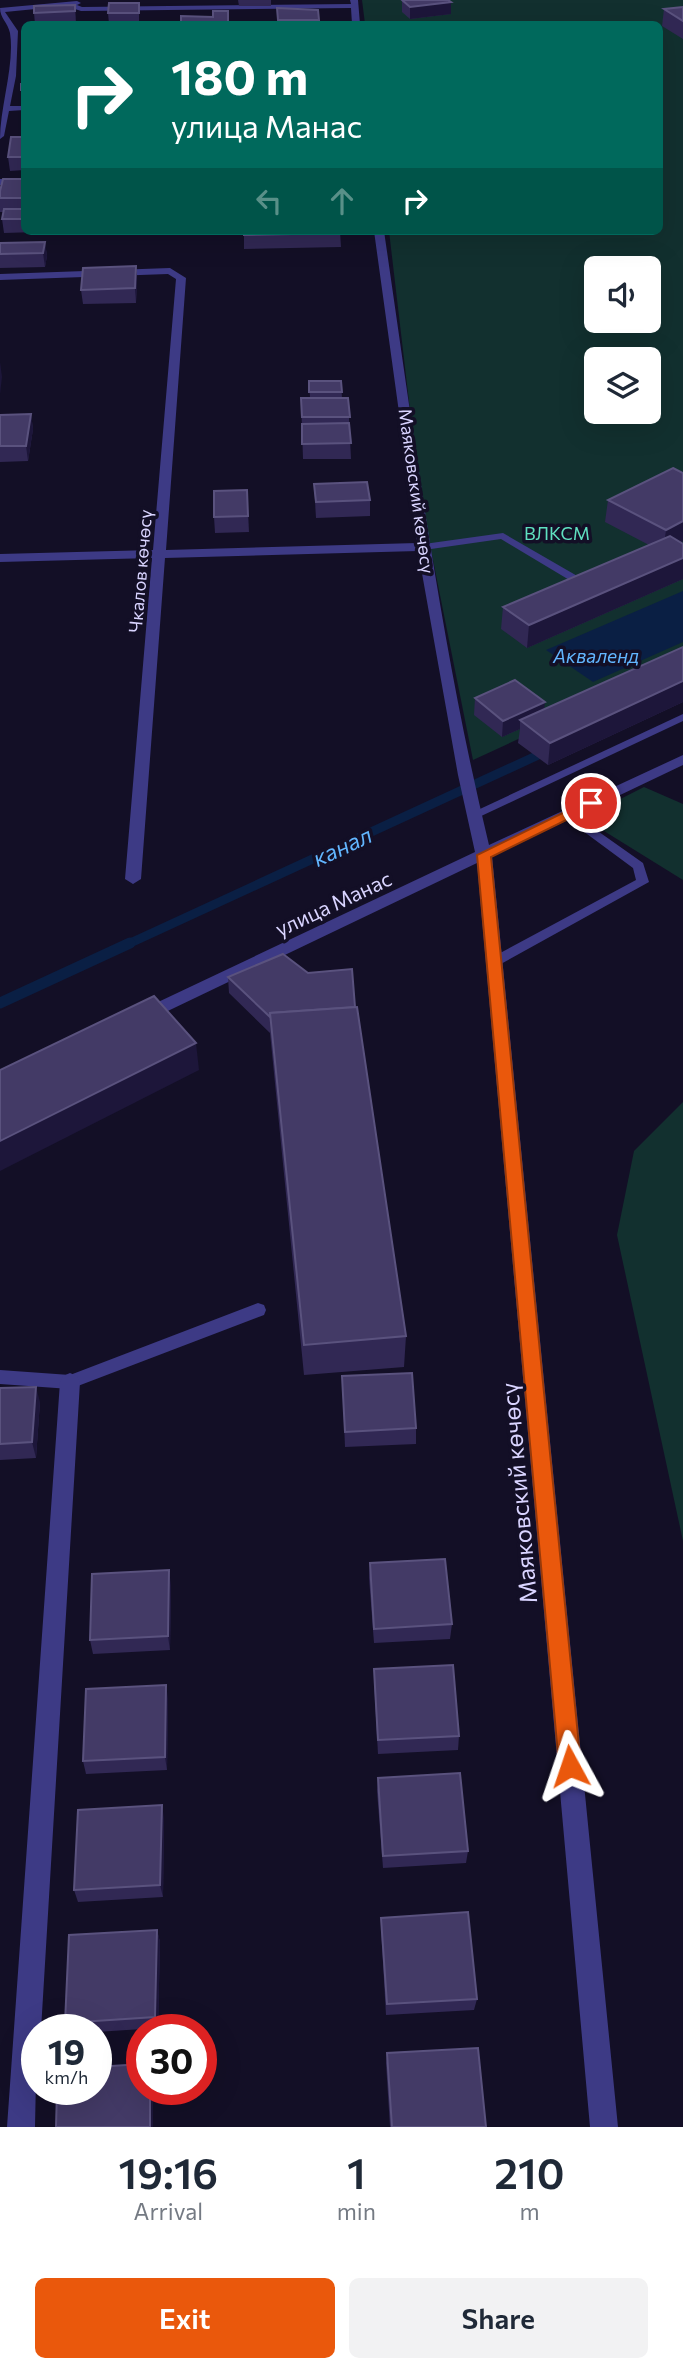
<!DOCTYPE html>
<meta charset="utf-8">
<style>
:root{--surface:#fff;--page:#f2f2f3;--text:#1f2937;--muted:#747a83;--accent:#ea580c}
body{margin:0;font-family:Commissioner,sans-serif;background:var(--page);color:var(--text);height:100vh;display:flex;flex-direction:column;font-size:26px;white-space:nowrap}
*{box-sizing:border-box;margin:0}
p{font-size:23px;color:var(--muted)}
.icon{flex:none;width:38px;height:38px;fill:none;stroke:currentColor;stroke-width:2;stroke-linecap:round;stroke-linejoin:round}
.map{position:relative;height:2127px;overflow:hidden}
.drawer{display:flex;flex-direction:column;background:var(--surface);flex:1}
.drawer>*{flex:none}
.banner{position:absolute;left:21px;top:21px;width:642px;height:214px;border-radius:10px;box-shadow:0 7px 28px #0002;background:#00695c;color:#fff;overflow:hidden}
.buttons{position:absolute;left:584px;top:256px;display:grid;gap:14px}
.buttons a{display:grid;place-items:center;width:77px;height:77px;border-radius:10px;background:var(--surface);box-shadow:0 7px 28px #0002;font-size:35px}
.speed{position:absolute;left:21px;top:2014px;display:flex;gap:14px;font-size:35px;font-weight:700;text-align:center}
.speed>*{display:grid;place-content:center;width:91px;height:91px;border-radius:50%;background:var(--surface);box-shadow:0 7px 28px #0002;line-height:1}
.speed small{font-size:18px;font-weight:400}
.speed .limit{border:10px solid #d22;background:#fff;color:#111}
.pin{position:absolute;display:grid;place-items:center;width:60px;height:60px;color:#fff;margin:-30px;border:4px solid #fff;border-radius:50%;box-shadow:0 2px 7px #0007}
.me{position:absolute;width:77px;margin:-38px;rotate:355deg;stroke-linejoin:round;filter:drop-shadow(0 0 5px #0008)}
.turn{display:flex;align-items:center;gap:24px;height:147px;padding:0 35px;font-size:32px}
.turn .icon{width:91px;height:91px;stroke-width:2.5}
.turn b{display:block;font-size:49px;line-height:60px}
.lanes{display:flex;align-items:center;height:66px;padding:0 35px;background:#0003;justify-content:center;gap:35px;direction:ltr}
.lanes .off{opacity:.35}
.eta{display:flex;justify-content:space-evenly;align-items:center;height:119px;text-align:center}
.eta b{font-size:42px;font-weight:600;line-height:49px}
.button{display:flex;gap:14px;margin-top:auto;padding:14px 35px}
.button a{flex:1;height:80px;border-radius:10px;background:var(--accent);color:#fff;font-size:28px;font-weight:600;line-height:80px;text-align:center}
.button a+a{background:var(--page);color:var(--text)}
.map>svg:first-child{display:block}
.green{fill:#12302f;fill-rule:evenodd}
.water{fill:#0a1f44}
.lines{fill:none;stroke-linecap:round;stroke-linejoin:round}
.stream-far1{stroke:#0a1f44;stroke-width:9}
.stream{stroke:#0a1f44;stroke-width:11}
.lane{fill:#3d3a85;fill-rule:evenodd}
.street{fill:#3d3a85;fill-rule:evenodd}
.wall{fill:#312854}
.shaded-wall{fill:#1d163a}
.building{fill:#433a66;stroke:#5a527e;stroke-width:2}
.route{fill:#ea580c;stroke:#983908;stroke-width:2}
.labels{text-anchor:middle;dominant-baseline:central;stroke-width:7;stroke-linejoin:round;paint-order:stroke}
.far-street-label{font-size:18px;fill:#d9d4ff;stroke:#130f26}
.far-park-label{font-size:18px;fill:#5fe0c0;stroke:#130f26}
.far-water-label{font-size:19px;font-style:italic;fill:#62b6ff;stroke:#130f26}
.street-label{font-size:21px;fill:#d9d4ff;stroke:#130f26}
.water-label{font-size:23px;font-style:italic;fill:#62b6ff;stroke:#130f26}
.near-street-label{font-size:24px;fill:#d9d4ff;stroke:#130f26}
</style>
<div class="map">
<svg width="683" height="2127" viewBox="0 0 683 2127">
<rect width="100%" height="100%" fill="#130f26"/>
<g class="green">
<path d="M362 0H683V663L473 760 420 495 389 231H660V24H365ZM597 268H649V320H597ZM597 359H649V411H597Z"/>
<path d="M644 787 683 804V880L583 818Z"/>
<path d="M683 1102V1541L617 1235 634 1151Z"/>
</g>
<path class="water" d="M683 591V642L593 682 546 650Z"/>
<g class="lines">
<path class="stream-far1" d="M126 945 547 751"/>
<path class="stream" d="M0 1003 130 943"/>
<g class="lane">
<path d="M503 533 579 577 580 579 575 582 571 581 501 539 424 550 419 547 424 544Z"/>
<path d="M683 714V721L477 818 473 819 467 815Z"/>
<path d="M568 810 643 863 649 882 499 965H489L487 962 489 959 636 880 633 868 564 817 562 814Z"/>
<path d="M258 1303 264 1305 266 1310 264 1315 70 1389 0 1384V1370L70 1375Z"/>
</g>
<g class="street">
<path d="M350 0H358L360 24H352L351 8 81 11 66 6 5 12 18 31 16 76 10 106H24V110L9 111 4 136 0 139C0 106 15 64 10 33 8 23 0 18 0 8L77 1 81 3 77 5 82 7 351 4Z"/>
<rect x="0" y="179" width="24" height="6"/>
<path d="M374 231H384C414 436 440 643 489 845L683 755V765L492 856 618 2127H590L477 863 149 1020H137L134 1016 137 1012 475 852 458 775 418 551 165 558 141 879 133 884 125 879 152 558 0 562V554L153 550 176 279 168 274 0 280V274L170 268 186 278 166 550 417 543Z"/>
<path d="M70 1373 77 1376 80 1382 41 2030H37L35 2127H7L60 1382 63 1376Z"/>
</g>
</g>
<g class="wall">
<path d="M238 0H271V6H239Z"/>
<path d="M402 0 451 2V14L410 19 402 12Z"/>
<path d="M139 3V24H109L108 13Z"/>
<path d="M75 5 76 23 35 24 34 13Z"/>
<path d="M683 7V39L662 26 664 9Z"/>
<path d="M277 8 318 10 319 24H278Z"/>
<path d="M228 11V24H181V16L213 17Z"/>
<path d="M24 84V103H23L21 90Z"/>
<path d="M22 127H24V170L10 171 8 157 22 137Z"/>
<path d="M24 179V231H37V232L4 233 2 219 4 212H0V191Z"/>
<path d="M244 231H340L341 247 244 249Z"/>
<path d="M45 242 47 256 45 267 0 268V243Z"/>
<path d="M136 266 137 281 136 303 83 304 81 290Z"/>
<path d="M309 381H341L342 398H348L351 459H303L301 398H310Z"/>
<path d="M31 414 33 429 28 461 0 462V415Z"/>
<path d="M683 473V541L681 542 683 544V579L527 648 501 629 503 607 649 545 605 522 608 500Z"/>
<path d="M314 484 370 500V516L316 518Z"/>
<path d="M247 490 249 532 215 533 214 517Z"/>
<path d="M683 647V702L548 765 518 743 520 729 502 737 474 715 475 698 544 710Z"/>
<path d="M228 977 355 1007 406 1336 404 1367 304 1375 270 1033 229 993Z"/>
<path d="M342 1376 416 1428V1444L345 1447Z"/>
<path d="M0 1388 40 1402 36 1458 0 1460Z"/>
<path d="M370 1563 452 1624 450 1639 374 1643 369 1578Z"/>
<path d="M171 1585 170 1650 93 1654 90 1640Z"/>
<path d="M374 1669 459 1736 458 1750 378 1754 374 1683Z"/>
<path d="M168 1698 167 1770 86 1774 83 1761Z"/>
<path d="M378 1778 468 1851 466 1863 383 1868 377 1791Z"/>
<path d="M164 1818 163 1897 78 1902 74 1890Z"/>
<path d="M381 1918 477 1999 474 2010 386 2015 381 1929Z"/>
<path d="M157 1930 160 1942 158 2028 96 2032V2030H68L65 2023Z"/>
<path d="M387 2053 486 2127H390L386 2063Z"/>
</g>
<g class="shaded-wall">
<path d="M451 2V14L410 19V7Z"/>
<path d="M45 242 47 256 45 267 43 253Z"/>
<path d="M136 266 137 281 136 303 135 288Z"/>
<path d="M0 362 2 377 0 394Z"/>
<path d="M31 414 33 429 28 461 26 446Z"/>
<path d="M683 521V541L663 552 666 530Z"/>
<path d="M683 558V579L527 648 529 625Z"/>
<path d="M683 681V702L548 765 550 743Z"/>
<path d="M545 702 543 719 520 720V729L502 737 503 721Z"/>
<path d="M196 1043 199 1070 0 1171V1141Z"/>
<path d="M36 1387 40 1402 36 1458 32 1442Z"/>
<path d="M169 1570 171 1585 170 1650 168 1636Z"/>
<path d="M166 1685 168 1698 167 1770 165 1757Z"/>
<path d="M162 1805 164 1818 163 1897 160 1885Z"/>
<path d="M157 1930 160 1942 158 2028 155 2017Z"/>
<rect x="150" y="2090" width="3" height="37"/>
</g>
<g class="building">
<path d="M402 0H448L451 2 410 7Z"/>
<path d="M109 3H139V13H108Z"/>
<path d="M75 5V11L34 13V6Z"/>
<path d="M683 7V21L664 9Z"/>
<path d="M277 8 318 10 319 20H278Z"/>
<path d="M213 11H228V23L181 24V16L213 17Z"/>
<rect x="21" y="84" width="3" height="6"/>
<rect x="22" y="127" width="2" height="8"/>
<path d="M11 137H24V157H8Z"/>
<path d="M3 179H24V198H0V191Z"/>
<path d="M4 209H24V219H2Z"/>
<path d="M244 231H340L341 233 244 235Z"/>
<path d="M45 242 43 253 0 254V243Z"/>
<path d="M136 266 135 288 81 290 83 268Z"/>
<path d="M309 381H341L342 392H309Z"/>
<path d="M301 398H348L350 417H302Z"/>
<path d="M31 414 26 446H0V415Z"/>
<path d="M349 423 351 443 302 444V424Z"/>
<path d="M673 468 683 473V521L666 530 608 500Z"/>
<path d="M367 482 370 500 316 502 314 484Z"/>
<path d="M247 490 248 516 214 517V491Z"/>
<path d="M670 536 683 544V558L529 625 503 607Z"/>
<path d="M683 647V681L550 743 520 720Z"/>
<path d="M515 680 545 702 503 721 475 698Z"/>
<path d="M283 954 308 973 352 969 355 1007 270 1013V1017L228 977Z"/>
<path d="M154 996 196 1043 0 1141V1070Z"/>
<path d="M357 1007 406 1336 304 1345 270 1013Z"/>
<path d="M412 1373 416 1428 345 1432 342 1376Z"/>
<path d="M36 1387 32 1442 0 1444V1388Z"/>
<path d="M445 1559 452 1624 374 1629 370 1563Z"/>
<path d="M169 1570 168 1636 90 1640 92 1574Z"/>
<path d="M453 1665 459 1736 378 1740 374 1669Z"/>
<path d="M166 1685 165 1757 83 1761 86 1689Z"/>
<path d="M460 1773 468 1851 383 1856 378 1778Z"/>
<path d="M162 1805 160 1885 74 1890 78 1810Z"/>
<path d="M468 1912 477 1999 387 2004 381 1918Z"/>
<path d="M157 1930 155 2017 65 2023 69 1935Z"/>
<path d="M478 2048 486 2127H392L387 2053Z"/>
<path d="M142 2064V2090H150V2127H56L57 2090H96V2067Z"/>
</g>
<path class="route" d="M591 799 597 803 595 806 491 857 581 1766 578 1774 570 1777 562 1774 559 1766 477 855Z"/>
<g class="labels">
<g class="far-street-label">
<text transform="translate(417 491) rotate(82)">Маяковский көчөсү</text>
<text transform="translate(140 571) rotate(-85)">Чкалов көчөсү</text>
</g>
<g class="far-park-label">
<text x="557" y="533">ВЛКСМ</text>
</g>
<g class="far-water-label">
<text x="596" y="655">Акваленд</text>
</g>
<g class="street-label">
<text transform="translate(333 903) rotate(-25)">улица Манас</text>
</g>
<g class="water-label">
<text transform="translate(342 846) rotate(-25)">канал</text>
</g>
<g class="near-street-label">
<text transform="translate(518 1493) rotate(-95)">Маяковский көчөсү</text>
</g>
</g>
</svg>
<div class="buttons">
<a><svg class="icon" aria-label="sound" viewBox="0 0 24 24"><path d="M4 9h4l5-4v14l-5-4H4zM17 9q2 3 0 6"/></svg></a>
<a><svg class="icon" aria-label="layers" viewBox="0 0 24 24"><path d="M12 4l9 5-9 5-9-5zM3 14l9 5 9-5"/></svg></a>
</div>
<div class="speed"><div>19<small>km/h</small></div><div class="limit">30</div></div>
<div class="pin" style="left:591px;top:803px;background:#d93025"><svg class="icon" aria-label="arrive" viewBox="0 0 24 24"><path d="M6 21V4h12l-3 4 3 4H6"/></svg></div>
<svg class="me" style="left:570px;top:1766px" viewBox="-20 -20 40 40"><path d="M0-17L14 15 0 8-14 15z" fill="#ea580c" stroke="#fff" stroke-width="4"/></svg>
<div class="banner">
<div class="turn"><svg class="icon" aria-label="right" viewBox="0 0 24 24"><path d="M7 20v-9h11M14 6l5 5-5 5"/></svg><div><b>180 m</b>улица Манас</div></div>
<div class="lanes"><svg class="icon off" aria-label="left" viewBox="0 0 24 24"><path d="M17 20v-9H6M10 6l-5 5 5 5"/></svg><svg class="icon off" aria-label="ahead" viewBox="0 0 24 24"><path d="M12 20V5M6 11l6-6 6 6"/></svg><svg class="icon" aria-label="right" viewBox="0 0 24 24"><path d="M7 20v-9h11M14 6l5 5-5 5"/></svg></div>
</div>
</div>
<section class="drawer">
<div class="eta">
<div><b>19:16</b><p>Arrival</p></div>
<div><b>1</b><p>min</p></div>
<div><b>210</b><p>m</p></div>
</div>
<div class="button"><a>Exit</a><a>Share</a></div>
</section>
